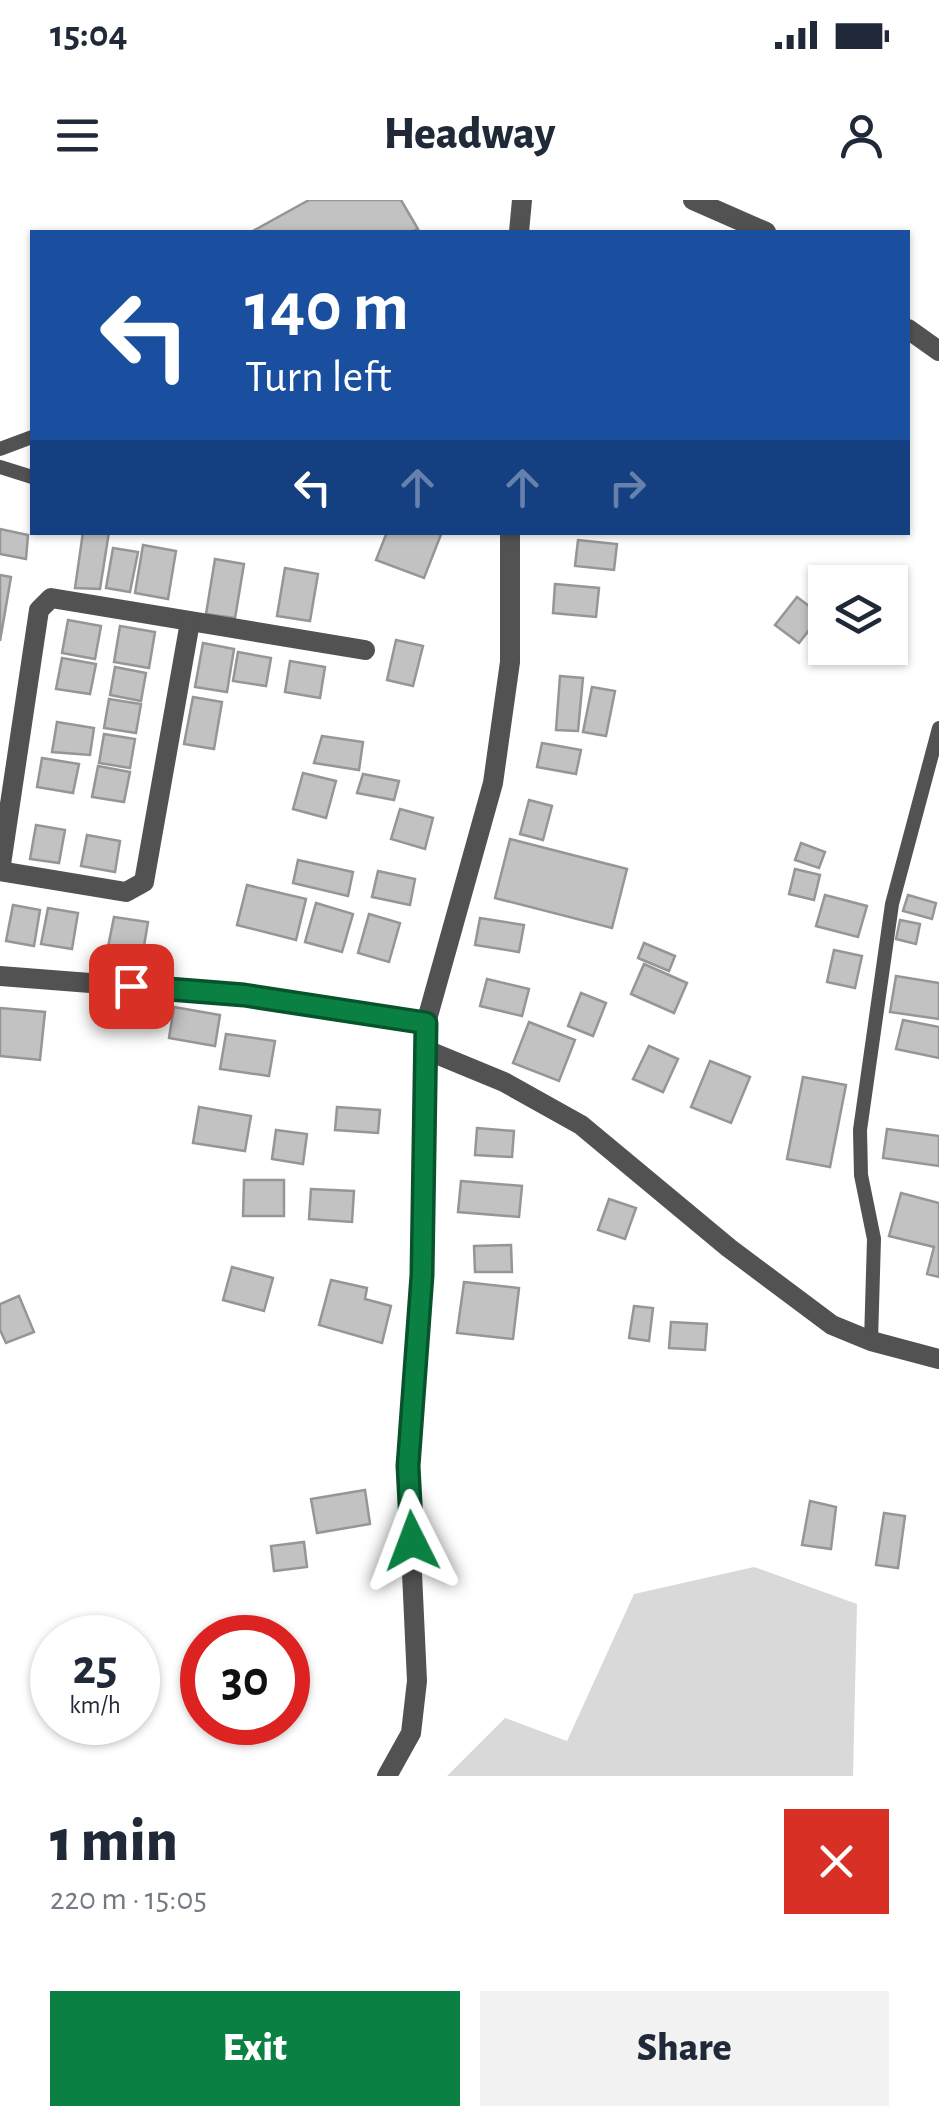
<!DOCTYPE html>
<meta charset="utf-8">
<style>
:root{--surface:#fff;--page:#f2f2f3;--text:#1f2937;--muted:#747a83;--accent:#0b8043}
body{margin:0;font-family:"Alegreya Sans",sans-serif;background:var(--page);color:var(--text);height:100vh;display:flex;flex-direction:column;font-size:38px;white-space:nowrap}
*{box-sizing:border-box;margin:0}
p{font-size:32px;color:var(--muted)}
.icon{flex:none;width:55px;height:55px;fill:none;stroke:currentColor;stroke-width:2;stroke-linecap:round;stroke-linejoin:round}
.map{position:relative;height:1576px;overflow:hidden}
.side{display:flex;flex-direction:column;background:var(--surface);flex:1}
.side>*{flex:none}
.guide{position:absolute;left:30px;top:30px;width:880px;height:305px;border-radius:0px;box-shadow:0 2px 8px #0004;background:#1a4fa0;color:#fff;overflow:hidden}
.tools{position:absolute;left:808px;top:365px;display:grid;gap:20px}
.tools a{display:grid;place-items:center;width:100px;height:100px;border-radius:0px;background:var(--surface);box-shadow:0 2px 8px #0004;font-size:50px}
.speed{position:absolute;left:30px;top:1415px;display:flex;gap:20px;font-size:50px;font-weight:700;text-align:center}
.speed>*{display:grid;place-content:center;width:130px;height:130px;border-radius:50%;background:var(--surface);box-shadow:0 2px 8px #0004;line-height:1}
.speed small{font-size:25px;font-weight:400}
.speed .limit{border:15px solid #d22;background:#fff;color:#111}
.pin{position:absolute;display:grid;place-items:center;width:85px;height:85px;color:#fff;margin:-42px;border-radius:20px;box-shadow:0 5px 15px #0006}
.me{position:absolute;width:110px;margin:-55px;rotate:357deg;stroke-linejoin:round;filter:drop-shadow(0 0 8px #0008)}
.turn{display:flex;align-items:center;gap:35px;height:210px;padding:0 50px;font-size:45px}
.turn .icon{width:130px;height:130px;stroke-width:2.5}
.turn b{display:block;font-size:70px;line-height:85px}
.lanes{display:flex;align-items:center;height:95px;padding:0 50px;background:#0003;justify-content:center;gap:50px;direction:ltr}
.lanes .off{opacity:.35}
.round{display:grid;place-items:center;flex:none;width:105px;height:105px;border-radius:0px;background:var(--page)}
.overview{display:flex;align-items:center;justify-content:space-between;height:170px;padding:0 50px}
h1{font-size:60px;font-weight:800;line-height:75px}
.button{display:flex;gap:20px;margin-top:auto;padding:20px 50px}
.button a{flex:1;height:115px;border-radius:0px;background:var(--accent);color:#fff;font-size:40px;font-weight:800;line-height:115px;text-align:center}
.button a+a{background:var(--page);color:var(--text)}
.status{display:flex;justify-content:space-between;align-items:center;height:70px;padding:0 50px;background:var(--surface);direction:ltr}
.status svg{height:28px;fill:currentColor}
header{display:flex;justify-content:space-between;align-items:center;height:130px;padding:0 50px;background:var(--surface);font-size:45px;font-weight:800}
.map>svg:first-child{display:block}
.green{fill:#d9d9d9}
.building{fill:#c2c2c2;stroke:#969696;stroke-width:2.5}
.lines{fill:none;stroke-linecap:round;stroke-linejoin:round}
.lane{stroke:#525252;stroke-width:14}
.street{stroke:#525252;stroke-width:20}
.route-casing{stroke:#07532c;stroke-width:25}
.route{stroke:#0b8043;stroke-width:18}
</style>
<div class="status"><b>15:04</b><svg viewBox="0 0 49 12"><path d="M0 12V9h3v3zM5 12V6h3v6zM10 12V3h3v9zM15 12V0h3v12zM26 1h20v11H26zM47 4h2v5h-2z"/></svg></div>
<header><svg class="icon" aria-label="menu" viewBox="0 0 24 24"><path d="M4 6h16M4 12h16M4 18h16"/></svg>Headway<svg class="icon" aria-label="person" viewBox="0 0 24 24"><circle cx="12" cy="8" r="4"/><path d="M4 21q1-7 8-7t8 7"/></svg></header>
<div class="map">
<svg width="939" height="1576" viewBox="0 0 939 1576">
<rect width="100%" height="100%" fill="#fff"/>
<path class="green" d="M754 1367 857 1404 853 1576H447L505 1518 567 1541 634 1394Z"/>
<g class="building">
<path d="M309 0H401L418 29 411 32H251Z"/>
<path d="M0 329 28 335 26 359 0 354Z"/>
<path d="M83 332H109L100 389 75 388Z"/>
<path d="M387 332H442L424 378 376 360Z"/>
<path d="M578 340 617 344 614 370 575 366Z"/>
<path d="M143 345 176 351 168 399 135 393Z"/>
<path d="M113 348 138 352 130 392 106 388Z"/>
<path d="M215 359 244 364 235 418 206 414Z"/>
<path d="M285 368 318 374 310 421 277 416Z"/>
<path d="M0 375 11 377 0 441Z"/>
<path d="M555 384 599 388 596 417 553 413Z"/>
<path d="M797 397 821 415 799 443 775 425Z"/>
<path d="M68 420 101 426 95 459 62 453Z"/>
<path d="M120 426 155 432 149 468 114 462Z"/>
<path d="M396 440 423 446 413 486 387 480Z"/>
<path d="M203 443 234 449 227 492 195 487Z"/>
<path d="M238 452 271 458 266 486 233 481Z"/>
<path d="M62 458 96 464 90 494 56 489Z"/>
<path d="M290 461 325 467 320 498 285 492Z"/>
<path d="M115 467 146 473 141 501 110 495Z"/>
<path d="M560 476 583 478 578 531 556 530Z"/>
<path d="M592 487 615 491 606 536 583 532Z"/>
<path d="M193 497 222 502 214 549 184 544Z"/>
<path d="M109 499 141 504 136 533 104 528Z"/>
<path d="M57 522 94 528 90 555 52 552Z"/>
<path d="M104 534 135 539 130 568 99 563Z"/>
<path d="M322 536 363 542 359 570 314 563Z"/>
<path d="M542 543 581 550 576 574 537 567Z"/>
<path d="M42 558 79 564 73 593 37 587Z"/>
<path d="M98 566 130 572 124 602 92 597Z"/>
<path d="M303 573 336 581 326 618 293 609Z"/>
<path d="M363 574 399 581 394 600 357 593Z"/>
<path d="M529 600 552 606 543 640 520 634Z"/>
<path d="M400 609 433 618 425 649 391 639Z"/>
<path d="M36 625 65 630 59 663 30 659Z"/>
<path d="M87 635 120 641 115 672 81 666Z"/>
<path d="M510 639 627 669 612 728 495 698Z"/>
<path d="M801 643 825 652 819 668 795 660Z"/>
<path d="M298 660 353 672 348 696 293 683Z"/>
<path d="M795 669 820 675 814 700 789 694Z"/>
<path d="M378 671 415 679 410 705 372 697Z"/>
<path d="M247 685 306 699 296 740 237 725Z"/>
<path d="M825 695 867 706 858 737 816 726Z"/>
<path d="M908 695 936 703 932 719 903 711Z"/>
<path d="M316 703 353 714 342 752 305 742Z"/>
<path d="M13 705 40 710 34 746 6 741Z"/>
<path d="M48 708 78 713 72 749 41 744Z"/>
<path d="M369 714 400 723 389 762 358 753Z"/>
<path d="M114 717 148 722 142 758 107 752Z"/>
<path d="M480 718 524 725 519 752 475 745Z"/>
<path d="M900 720 920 724 916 744 896 739Z"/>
<path d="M644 743 675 756 669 771 638 758Z"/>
<path d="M834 750 862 756 855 788 827 782Z"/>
<path d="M644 764 687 783 674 813 631 794Z"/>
<path d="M896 776 939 783V819L890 812Z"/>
<path d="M487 779 529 789 522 816 480 806Z"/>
<path d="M581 793 606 803 593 836 568 826Z"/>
<path d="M174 807 220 815 215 846 169 838Z"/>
<path d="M0 808 45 812 40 860 0 856Z"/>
<path d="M903 820 939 827V858L896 849Z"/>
<path d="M529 822 575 840 559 881 513 863Z"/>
<path d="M226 834 275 841 269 876 220 869Z"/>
<path d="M649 846 678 859 663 892 633 879Z"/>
<path d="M710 861 750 877 731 923 691 907Z"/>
<path d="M803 877 846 885 830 967 787 959Z"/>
<path d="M199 907 251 916 245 951 193 943Z"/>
<path d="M337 907 380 910 378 933 335 930Z"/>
<path d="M477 928 514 931 512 957 475 955Z"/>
<path d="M887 929 939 936V966L883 958Z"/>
<path d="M276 930 307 934 303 964 272 959Z"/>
<path d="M244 980H284V1016H243Z"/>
<path d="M461 981 522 986 519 1017 458 1012Z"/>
<path d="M311 989 354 991 352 1022 309 1019Z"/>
<path d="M901 993 939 1003V1077L927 1074 934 1047 889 1036Z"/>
<path d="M609 999 636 1008 625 1039 598 1030Z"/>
<path d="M511 1045 512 1072H475L474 1046Z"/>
<path d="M232 1067 273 1078 264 1111 223 1100Z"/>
<path d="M331 1080 367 1088 365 1099 391 1106 382 1143 319 1125Z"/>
<path d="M464 1082 519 1088 513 1139 457 1133Z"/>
<path d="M19 1096 34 1132 6 1143 0 1130V1104Z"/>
<path d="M634 1106 653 1108 649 1141 629 1138Z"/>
<path d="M671 1122 707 1124 705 1150 669 1148Z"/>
<path d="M365 1290 370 1324 317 1333 311 1299Z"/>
<path d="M810 1301 836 1307 831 1349 802 1345Z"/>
<path d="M884 1313 905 1316 898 1368 876 1365Z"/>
<path d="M304 1342 307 1367 274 1371 271 1346Z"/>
</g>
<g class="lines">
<g class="lane">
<path d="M0 249 32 237"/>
<path d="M0 267 32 277"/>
<path d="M871 1141 874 1039 861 975 860 930 892 704 939 528"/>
</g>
<g class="street">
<path d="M693 0 766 32"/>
<path d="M519 32 522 0"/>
<path d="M908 129 939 151"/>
<path d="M0 671 39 410 51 398 365 450"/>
<path d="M0 671 126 692 144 682 190 422"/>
<path d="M0 776 244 795 426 823"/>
<path d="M424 849 504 882 581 925 729 1048 832 1125 871 1141 939 1159"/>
<path d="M387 1576 411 1533 417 1481 407 1265 423 1075 426 823 493 583 510 462V332"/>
</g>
</g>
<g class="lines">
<g class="route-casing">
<path id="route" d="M131 786 244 795 426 823 422 1075 408 1266 412 1341"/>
</g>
<use href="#route" class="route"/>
</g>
</svg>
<div class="tools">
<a><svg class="icon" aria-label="layers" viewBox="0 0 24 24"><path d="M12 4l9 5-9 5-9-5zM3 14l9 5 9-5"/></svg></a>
</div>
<div class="speed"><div>25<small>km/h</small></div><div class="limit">30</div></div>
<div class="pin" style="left:131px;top:786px;background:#d93025"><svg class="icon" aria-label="arrive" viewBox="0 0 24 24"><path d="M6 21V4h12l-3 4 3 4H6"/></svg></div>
<svg class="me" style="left:412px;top:1341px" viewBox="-20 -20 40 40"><path d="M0-17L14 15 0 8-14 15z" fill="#0b8043" stroke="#fff" stroke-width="4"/></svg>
<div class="guide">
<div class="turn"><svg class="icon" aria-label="left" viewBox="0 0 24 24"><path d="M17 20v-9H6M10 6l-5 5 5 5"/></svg><div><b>140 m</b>Turn left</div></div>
<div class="lanes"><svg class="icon" aria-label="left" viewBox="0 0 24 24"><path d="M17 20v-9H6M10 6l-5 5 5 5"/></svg><svg class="icon off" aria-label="ahead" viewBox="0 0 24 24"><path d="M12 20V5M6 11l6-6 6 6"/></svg><svg class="icon off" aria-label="ahead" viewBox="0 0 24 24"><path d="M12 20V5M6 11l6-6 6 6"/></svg><svg class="icon off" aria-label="right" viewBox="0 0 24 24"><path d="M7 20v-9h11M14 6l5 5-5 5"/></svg></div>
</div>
</div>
<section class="side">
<div class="overview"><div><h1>1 min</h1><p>220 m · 15:05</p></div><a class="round" style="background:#d93025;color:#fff"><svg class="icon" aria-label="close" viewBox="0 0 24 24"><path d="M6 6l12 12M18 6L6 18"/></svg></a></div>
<div class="button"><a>Exit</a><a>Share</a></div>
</section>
